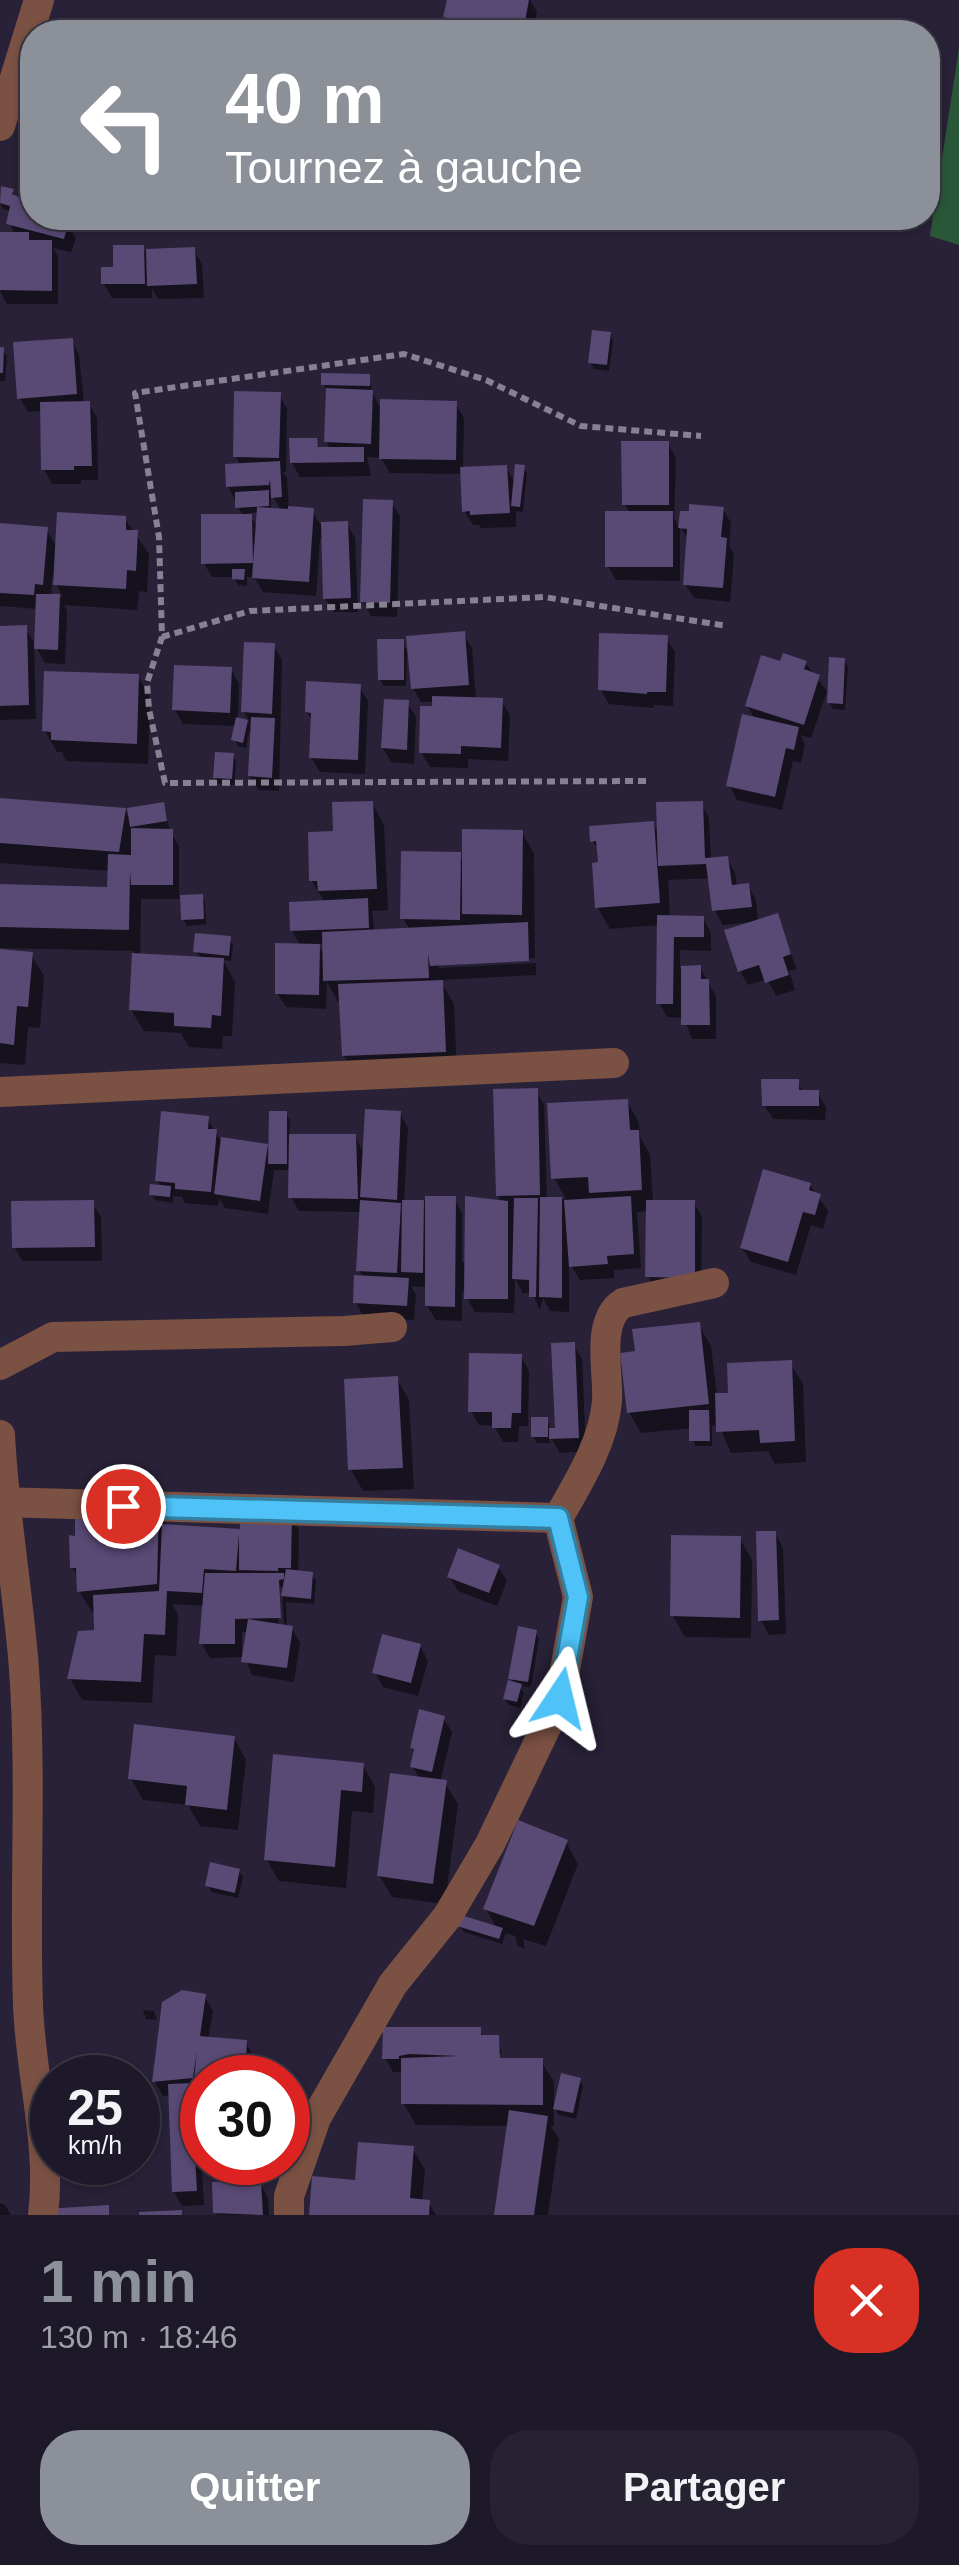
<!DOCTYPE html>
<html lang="fr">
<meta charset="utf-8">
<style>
:root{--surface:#1e1929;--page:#262231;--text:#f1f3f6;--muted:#a1a0a8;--line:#3c3846;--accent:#8c9099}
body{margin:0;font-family:Helvetica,sans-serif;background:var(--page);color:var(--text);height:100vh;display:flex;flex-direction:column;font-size:38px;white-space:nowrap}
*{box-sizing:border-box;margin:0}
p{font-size:32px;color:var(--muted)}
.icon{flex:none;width:55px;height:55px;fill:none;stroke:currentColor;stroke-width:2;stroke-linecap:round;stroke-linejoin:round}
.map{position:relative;height:2215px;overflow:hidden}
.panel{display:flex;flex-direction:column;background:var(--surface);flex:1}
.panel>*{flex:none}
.top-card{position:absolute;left:20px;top:20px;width:920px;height:210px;border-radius:40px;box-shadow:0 2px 8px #0004,0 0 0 2px var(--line);background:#8c9099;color:#fff;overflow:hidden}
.speed{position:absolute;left:30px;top:2055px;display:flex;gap:20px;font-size:50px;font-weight:700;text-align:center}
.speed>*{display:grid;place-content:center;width:130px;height:130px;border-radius:50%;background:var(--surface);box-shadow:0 2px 8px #0004,0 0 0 2px var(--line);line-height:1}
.speed small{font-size:25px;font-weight:400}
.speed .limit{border:15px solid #d22;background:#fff;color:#111}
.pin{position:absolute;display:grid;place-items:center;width:85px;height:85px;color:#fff;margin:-42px;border:5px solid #fff;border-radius:50%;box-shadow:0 2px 10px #0007}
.me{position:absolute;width:110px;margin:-55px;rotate:10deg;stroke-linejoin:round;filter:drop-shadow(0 0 8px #0008)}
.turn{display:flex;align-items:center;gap:35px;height:210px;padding:0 40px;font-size:45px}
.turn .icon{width:130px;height:130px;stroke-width:2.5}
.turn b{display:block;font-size:70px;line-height:85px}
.round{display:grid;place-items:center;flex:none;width:105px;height:105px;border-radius:40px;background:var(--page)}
.overview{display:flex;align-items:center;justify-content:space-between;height:170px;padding:0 40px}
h1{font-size:60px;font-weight:600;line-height:75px;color:var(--accent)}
.button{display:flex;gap:20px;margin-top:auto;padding:20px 40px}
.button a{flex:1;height:115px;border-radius:40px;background:var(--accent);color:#fff;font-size:40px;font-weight:600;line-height:115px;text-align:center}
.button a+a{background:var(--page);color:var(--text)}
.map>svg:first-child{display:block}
.forest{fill:#2a5738}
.shadow{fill:#0007;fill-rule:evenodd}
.building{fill:#584975}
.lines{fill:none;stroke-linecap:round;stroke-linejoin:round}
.path{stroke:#868193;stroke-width:6;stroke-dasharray:8 5;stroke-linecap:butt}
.minor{stroke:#7a5143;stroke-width:30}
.route-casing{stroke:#337fa1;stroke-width:25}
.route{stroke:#4fc3f7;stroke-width:18}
</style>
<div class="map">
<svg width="959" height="2215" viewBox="0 0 959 2215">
<rect width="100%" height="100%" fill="#282137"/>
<path class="forest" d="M959 48V245L930 236Z"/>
<g class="shadow">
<path d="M449 0H530L537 12 533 32 454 31 446 17Z"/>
<path d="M3 189 12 191 16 198 32 206V218H56L67 223 76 238 71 252 53 248 58 257V304H7L0 291V234H15L9 223 12 211 3 209 0 203Z"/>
<path d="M298 218H316L317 231 303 232Z"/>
<path d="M143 248 145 252 194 250 202 264 204 298 158 299 152 289V298H112L104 284Z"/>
<path d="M610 334 613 341 609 371 594 369 590 362Z"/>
<path d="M71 340 79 355 84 404H89L97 418 98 480H81V484H52L44 469 43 411 28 412 20 398Z"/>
<path d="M0 349 7 356 5 381H0Z"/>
<path d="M369 377 373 394 382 411 455 403 464 418 463 469 506 468 516 484 523 467 527 473 523 512 516 511V527L481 528 479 525H473L464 511 462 474 390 473 381 458 367 457 371 476 300 477 292 463 315 440 321 450H331L326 441 328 392 324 385Z"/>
<path d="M279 395 287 409 286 472H283L287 478 289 510 312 511 320 524H347L355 538 358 612H334L325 598 324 538H320L316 596 263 592 254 577H247V586L238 585 234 577H212L204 563 243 516 228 486 241 466 236 457ZM271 493 281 510H271ZM259 512 258 529 249 513Z"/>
<path d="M668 444 676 458 674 518 680 528V581L616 580 608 566 630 514 625 504Z"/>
<path d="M391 502 400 516 397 617 371 616 363 601Z"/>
<path d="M723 509 731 523 729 546 734 555 730 602 694 598 685 584 689 541 681 528Z"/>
<path d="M125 519 149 554 147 592 139 591 137 610 64 605 67 611 65 664 45 663 34 643 36 719 0 720V628H25L37 647 38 609 0 606V525L46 529 58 549ZM52 577 63 597H51Z"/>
<path d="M463 634 472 648 476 700 501 701 510 715 508 761 468 759V768L430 767 421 752 434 702H421L413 688Z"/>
<path d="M666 638 675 652 673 706 654 705V708L609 704 600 689Z"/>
<path d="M402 642 407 651 406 686H384L380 680Z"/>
<path d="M273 645 282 660 279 791 259 790 250 776 253 732H249L246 748 238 746 234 739 237 726 183 724 175 710 231 669 239 684 238 720 250 723 244 712Z"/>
<path d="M844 660 848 667 845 710 833 709 829 702Z"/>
<path d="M805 663 827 691 811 738 800 735 805 744 801 763 793 761 782 810 737 800 729 785 755 719 747 706 782 664Z"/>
<path d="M138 676 150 698 148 764 66 761 62 752H57L45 731Z"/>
<path d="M359 686 368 701 365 774 320 772 311 757 313 722 307 712Z"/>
<path d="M407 703 416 717 414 764 391 762 383 748Z"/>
<path d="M233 756 236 762 234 785 219 784 215 777Z"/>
<path d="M0 801 124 810 132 823 163 805 170 831 179 846V897H202L205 903 206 924 187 926 183 919 182 899H141L140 956 201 959 196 951 229 939 233 945 231 961 223 960 235 982 232 1036H223L222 1049 189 1047 181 1033 144 1031 131 1010 134 951 0 948V887L110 889V871L0 863Z"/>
<path d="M372 803 384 825 388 910 372 911 375 933 411 932 403 918 459 854 465 864 522 832 534 854 535 958 439 963V968L536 963V975L440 980 454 1004 457 1073 357 1077 344 1056 342 1001 338 1002 327 982 326 1009 286 1007 277 993 301 946 292 931 325 903 312 881 335 834ZM318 944H325V958Z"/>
<path d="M701 804 709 818 711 860 727 858 735 873 737 887 748 885 756 900 758 922 776 916 797 969 789 971 795 990 776 996 767 979 748 985 740 971 751 922 723 925 715 911 711 878 668 880 670 918H703L711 933V951L680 950V968H700L716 996V1039H692L684 1018 667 1017 659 1003V925L610 929 598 908 599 852 593 841 653 824 660 837Z"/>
<path d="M0 952 31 955 44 976 40 1028 28 1027 25 1065 0 1063Z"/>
<path d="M797 1082 803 1092H817L826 1107 825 1120 773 1119 764 1105Z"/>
<path d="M536 1091 544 1105 547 1199H566L554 1178 627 1101 639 1123 640 1137 650 1154 653 1202 694 1203 702 1217 701 1291H656L648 1276V1211L637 1212 641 1268 614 1270V1278L580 1280 569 1262V1312L550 1311 543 1298 540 1310 532 1293H523L515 1279 514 1313 475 1312 462 1289V1321L436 1320 427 1306V1287L411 1286 416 1295 414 1320 364 1317 356 1303 363 1278 359 1270 362 1212 299 1211 291 1197V1170H274L268 1214 225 1208 219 1198 218 1206 185 1203 182 1197 173 1196V1203L155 1200 151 1194 162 1188 157 1180 207 1118 223 1145 267 1146 271 1153 286 1114 290 1120 289 1136H355L365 1155 400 1113 408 1128 404 1202 454 1199 462 1213V1262H467L503 1203 498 1196Z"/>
<path d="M810 1185 828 1211 823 1229 811 1225 796 1275 751 1262 742 1248Z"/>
<path d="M92 1203 101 1217 102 1261H23L14 1247Z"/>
<path d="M698 1324 711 1346 717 1396 731 1395 790 1363 803 1384 806 1462 775 1464 768 1451 731 1453 719 1425 712 1426V1446H695L692 1428 641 1433 629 1412 638 1353Z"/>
<path d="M574 1345 582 1359 586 1451 560 1453 550 1436V1443H537L533 1436 547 1419 551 1431 557 1430Z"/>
<path d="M521 1357 529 1371 528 1426H519L518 1442H503L494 1426 479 1425 471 1411Z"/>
<path d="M397 1379 409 1400 414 1489 363 1491 351 1470Z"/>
<path d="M158 1509 168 1527 242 1532 291 1515 299 1530 298 1573 312 1575 316 1581 314 1604 286 1602 287 1628H292L300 1643 294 1682 252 1675 245 1657 210 1658 202 1644 205 1606 172 1604 178 1615 176 1656 155 1655 152 1703 82 1700 70 1678 97 1632 96 1612H92L79 1591V1579L72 1567ZM277 1587H282L284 1630H279ZM242 1632H248L245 1653H242Z"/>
<path d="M775 1533 783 1548 786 1634 769 1635 761 1620Z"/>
<path d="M740 1539 752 1560 751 1638 685 1637 673 1616Z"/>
<path d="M498 1567 507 1581 497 1606 458 1591 450 1577Z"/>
<path d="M535 1632 539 1639 531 1687 520 1686 524 1693 520 1708 509 1705 505 1699 515 1685 511 1678Z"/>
<path d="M420 1646 428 1661 418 1696 383 1687 375 1672Z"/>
<path d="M443 1718 452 1732 440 1782 445 1783 458 1804 445 1904 392 1897 379 1875 420 1779 412 1766 415 1753 412 1748Z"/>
<path d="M234 1738 246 1760 238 1830 200 1826 188 1805 143 1800 131 1778Z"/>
<path d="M363 1765 375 1787 373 1813 352 1811 346 1888 279 1881 267 1860Z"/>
<path d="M566 1842 578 1864 546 1946 523 1939 525 1949 518 1946 515 1936 506 1933 502 1944 464 1932 460 1926 497 1929 486 1909Z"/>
<path d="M239 1871 243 1877 238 1898 211 1892 208 1885Z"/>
<path d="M204 1996 213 2011 208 2040 246 2043 254 2057 253 2078H202V2102L197 2093 204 2205 182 2206 174 2192 171 2095 163 2096 155 2082 165 2003Z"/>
<path d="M143 2010 154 2011 157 2020 146 2019Z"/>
<path d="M479 2029 484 2038H498L502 2054H465L502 2061H541L554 2082V2126H551L559 2139 548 2215H497L510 2126 416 2125 404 2104V2072H393L385 2058Z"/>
<path d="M579 2080 583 2086 576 2119 559 2115 554 2106Z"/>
<path d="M412 2148 425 2170 422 2202H428L436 2215H311Z"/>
<path d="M260 2183 268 2198 269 2215H217L216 2212Z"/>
<path d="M0 2203 5 2205 11 2215H0Z"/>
</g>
<g class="building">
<path d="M447 0H529L523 32 443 17Z"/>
<rect x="776" y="23" width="17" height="9"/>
<path d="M1 186 14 189 12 194 32 203V218H62L69 221 64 239 6 224 10 206 0 203Z"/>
<path d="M296 218H314L315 225 296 226Z"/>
<path d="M0 232H29V240H52V291L0 290Z"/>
<path d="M113 245H144L145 284H101V267H113Z"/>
<path d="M195 247 197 284 147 286 146 249Z"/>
<path d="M592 330 611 332 607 365 588 363Z"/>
<path d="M73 338 77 394 17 399 13 342Z"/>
<path d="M0 347H4L3 373H0Z"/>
<path d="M321 373 370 374V386L321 385Z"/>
<path d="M326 388 373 390 371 444 324 442Z"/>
<path d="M234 391 281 392 279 458 233 457Z"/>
<path d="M380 399 457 401 456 460 379 459Z"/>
<path d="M90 401 92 466H74V470H41L40 402Z"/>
<path d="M289 438H317L318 447H364V462L290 463Z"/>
<path d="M621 441H669V505H622Z"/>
<path d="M280 461 282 497 271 498 270 479 269 485 226 487 225 464Z"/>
<path d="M515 464 525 465 520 507 511 506Z"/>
<path d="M507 465 510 513 470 515V511L462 512 460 467Z"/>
<path d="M269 490V506L235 508V492Z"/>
<path d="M363 499 393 500 390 603 360 602Z"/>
<path d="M689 504 724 507 721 537 727 538 723 588 683 585 687 529 678 528 680 511H689Z"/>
<path d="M288 506 314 508 309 582 252 578 257 507 288 509Z"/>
<rect x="605" y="511" width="68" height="56"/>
<path d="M57 512 126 516V530H138L136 571 127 570 126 589 53 585Z"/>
<path d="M201 514H252L253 563 201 564Z"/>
<path d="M348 521 351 598 323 599 321 522Z"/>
<path d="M0 523 48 527 43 585 35 584 34 595 0 593Z"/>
<path d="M232 569H245L244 580 232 579Z"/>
<path d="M36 594H60L58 650 34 649Z"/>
<path d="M27 625 29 705 0 706V626Z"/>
<path d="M465 631 469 685 411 689 406 636Z"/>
<path d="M599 633 668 635 666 692H647V694L598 690Z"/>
<path d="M377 639H404V680H378Z"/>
<path d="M244 642 275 643 272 714 241 712Z"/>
<path d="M783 653 807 661 804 669 820 675 804 725 745 706 761 655 780 661Z"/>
<path d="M829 657 845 658 843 704 827 703Z"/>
<path d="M174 665 232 667 230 713 172 710Z"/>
<path d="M44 671 139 674 137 744 51 740V732L42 731Z"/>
<path d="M306 681 361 684 358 760 309 758 311 713 305 712Z"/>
<path d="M432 696 503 698 501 748 461 746V754L419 753 420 706H432Z"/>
<path d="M384 699 409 700 407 750 381 748Z"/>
<path d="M742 714 799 727 794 750 786 748 775 797 726 786Z"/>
<path d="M236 717 248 720 243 743 231 740Z"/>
<path d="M251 717 275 718 272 778 248 776Z"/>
<path d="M215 752 234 753 232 779 213 778Z"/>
<path d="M0 798 126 808 119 852 0 843Z"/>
<path d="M373 801 377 889 318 891 317 881H309L308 832 333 831 332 802Z"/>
<path d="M703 801 705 858 728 856 732 885 749 883 752 907 712 911 706 864 658 866 656 802Z"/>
<path d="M164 802 167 821 130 827 127 808Z"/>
<path d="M654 821 660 903 595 908 592 863 598 862 596 841 590 842 589 826Z"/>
<path d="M131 828 173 829V885H131L130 871 129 930 0 927V884L107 887 108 854 131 855Z"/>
<path d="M462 829 523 830 522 915 462 914Z"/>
<path d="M401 851 461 852 460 920 400 919Z"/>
<path d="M203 894 204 919 181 920 180 895Z"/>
<path d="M368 898 369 928 290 931 289 902Z"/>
<path d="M778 913 791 954 783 957 789 975 765 983 759 965 738 972 724 930Z"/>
<path d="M657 915 704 916V937H674L673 1004H656Z"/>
<path d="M528 922 529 961 430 966 428 954 429 978 323 981 322 932Z"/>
<path d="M195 933 231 936 229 956 193 952Z"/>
<path d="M275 943 320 944 319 995 275 994Z"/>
<path d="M0 949 33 952 28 1007 17 1006 14 1045 0 1043Z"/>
<path d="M132 953 224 958 221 1016 212 1015 211 1028 174 1026V1013L129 1010Z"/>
<path d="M701 965V979H709L710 1025H681V966Z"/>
<path d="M443 980 446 1052 342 1056 338 984Z"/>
<path d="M761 1079H799V1090H819V1106H762Z"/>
<path d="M538 1088 540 1195 496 1196 493 1089Z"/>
<path d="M628 1099 630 1130H639L642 1190 589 1193 588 1177 551 1179 547 1103Z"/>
<path d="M365 1109 401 1111 397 1200 360 1197Z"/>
<path d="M161 1111 209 1116 208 1129H217L211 1192 175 1189V1183L155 1181Z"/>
<path d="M269 1111H287V1164H268Z"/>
<path d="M289 1134H356L358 1199 288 1198Z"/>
<path d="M221 1137 268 1144 260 1201 214 1194Z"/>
<path d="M763 1169 811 1183 809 1190 821 1194 815 1215 803 1212 788 1262 740 1248Z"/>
<path d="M150 1184 171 1186 170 1197 149 1195Z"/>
<path d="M425 1196H456L455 1307 425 1306Z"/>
<path d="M465 1196 508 1201V1299H464Z"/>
<path d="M631 1196 634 1254 607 1256 608 1264 569 1267 564 1200Z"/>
<path d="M540 1197H562V1298L539 1297Z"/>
<path d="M514 1198H538L536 1297H529V1280L512 1279Z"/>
<path d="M94 1200 95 1247 12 1248 11 1201Z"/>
<path d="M360 1200 401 1203 397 1273 356 1271Z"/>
<path d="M402 1200H424L423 1273 401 1272Z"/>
<path d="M646 1200H695V1278L645 1277Z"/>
<path d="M354 1275 409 1278 407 1306 353 1303Z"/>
<path d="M700 1322 709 1404 627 1413 620 1353 635 1351 632 1329Z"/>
<path d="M575 1342 579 1438 549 1439V1428H555L551 1343Z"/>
<path d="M469 1353 522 1354 521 1413H512L511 1428H492V1412H468Z"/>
<path d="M792 1360 795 1441 760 1443 759 1430 716 1432 715 1393H728L727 1363Z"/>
<path d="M398 1376 403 1468 348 1470 344 1379Z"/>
<path d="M689 1410H709L710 1441H689Z"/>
<rect x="531" y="1417" width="17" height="20"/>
<path d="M159 1506 157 1584 77 1592 76 1568H70L69 1535 75 1536V1509Z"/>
<path d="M240 1511 292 1513 291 1568H278V1571L239 1570V1534L236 1571 204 1569 202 1593 167 1591 165 1635 144 1634 141 1682 67 1679 78 1631 94 1630 93 1595 159 1591 162 1524 240 1529Z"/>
<path d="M756 1531H776L779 1620 758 1621Z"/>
<path d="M671 1535 741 1536 740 1618 670 1616Z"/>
<path d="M458 1548 500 1565 489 1593 447 1577Z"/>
<path d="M286 1569 313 1572 311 1599 281 1596Z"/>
<path d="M205 1573H284V1579L279 1580 281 1618 235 1619V1644H199Z"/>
<path d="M248 1619 293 1626 287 1668 241 1662Z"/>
<path d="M518 1626 537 1630 528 1682 508 1679Z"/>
<path d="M382 1634 421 1644 411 1683 372 1673Z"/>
<path d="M508 1680 522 1684 517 1702 503 1699Z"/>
<path d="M419 1709 445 1716 432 1772 410 1767 414 1749 410 1748Z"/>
<path d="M134 1724 235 1736 227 1810 185 1805 187 1786 128 1779Z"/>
<path d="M273 1754 364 1763 362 1792 341 1790 335 1867 264 1860Z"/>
<path d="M390 1773 447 1780 433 1884 377 1876Z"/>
<path d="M518 1820 568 1840 534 1926 483 1909Z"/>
<path d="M210 1862 240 1869 235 1893 205 1886Z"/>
<path d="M461 1915 503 1928 499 1939 457 1926Z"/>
<path d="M182 1990 206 1994 200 2036 247 2040 245 2078H202V2092L193 2091 197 2050 193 2078 152 2082 162 2002Z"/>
<path d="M383 2027H481V2035H499L500 2058H543V2105L401 2104V2058L459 2056 409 2054 399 2056V2059H382Z"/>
<path d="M561 2073 581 2078 573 2113 553 2109Z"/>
<path d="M191 2083 197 2191 172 2192 168 2084Z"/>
<path d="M509 2110 548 2116 534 2215H494Z"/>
<path d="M358 2142 414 2146 410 2198 430 2200 429 2215H309L312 2176 355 2180Z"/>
<path d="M261 2181 263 2215 213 2213 212 2182Z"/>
<path d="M109 2205V2215H45V2209Z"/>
<path d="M182 2210V2215H139V2212Z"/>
</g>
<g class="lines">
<g class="path">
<path d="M162 637 250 611 544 597 727 626"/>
<path d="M646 781 165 783 149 709 147 683 162 637 159 537 135 393 404 354 486 380 581 426 701 436"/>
</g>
<g class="minor">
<path d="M0 126 39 0"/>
<path d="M0 1092 614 1063"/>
<path d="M0 1365 53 1337 344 1331 392 1327"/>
<path d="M0 1435C4 1514 18 1591 24 1669 32 1781 24 1892 28 2004 30 2074 52 2145 43 2215"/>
<path d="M0 1502 558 1518"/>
<path d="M289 2215V2196L316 2118 393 1984 447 1917 490 1844 560 1698 578 1597 558 1518C578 1483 604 1442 607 1401 609 1373 595 1321 623 1303L714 1283"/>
</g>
</g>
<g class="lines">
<g class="route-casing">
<path id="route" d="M123 1506 558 1518 578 1597 560 1698"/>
</g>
<use href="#route" class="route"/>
</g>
</svg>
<div class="speed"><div>25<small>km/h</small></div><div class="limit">30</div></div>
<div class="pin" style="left:123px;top:1506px;background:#d93025"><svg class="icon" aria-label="arrive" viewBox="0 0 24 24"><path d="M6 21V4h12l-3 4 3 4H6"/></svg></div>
<svg class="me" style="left:560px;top:1698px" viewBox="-20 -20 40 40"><path d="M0-17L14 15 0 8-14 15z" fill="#4fc3f7" stroke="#fff" stroke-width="4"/></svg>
<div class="top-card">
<div class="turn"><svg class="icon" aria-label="left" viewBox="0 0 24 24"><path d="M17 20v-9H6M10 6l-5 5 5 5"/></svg><div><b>40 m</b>Tournez à gauche</div></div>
</div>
</div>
<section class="panel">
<div class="overview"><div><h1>1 min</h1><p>130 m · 18:46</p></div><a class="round" style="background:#d93025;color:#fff"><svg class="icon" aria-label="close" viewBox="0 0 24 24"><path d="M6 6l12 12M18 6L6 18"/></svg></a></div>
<div class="button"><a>Quitter</a><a>Partager</a></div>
</section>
